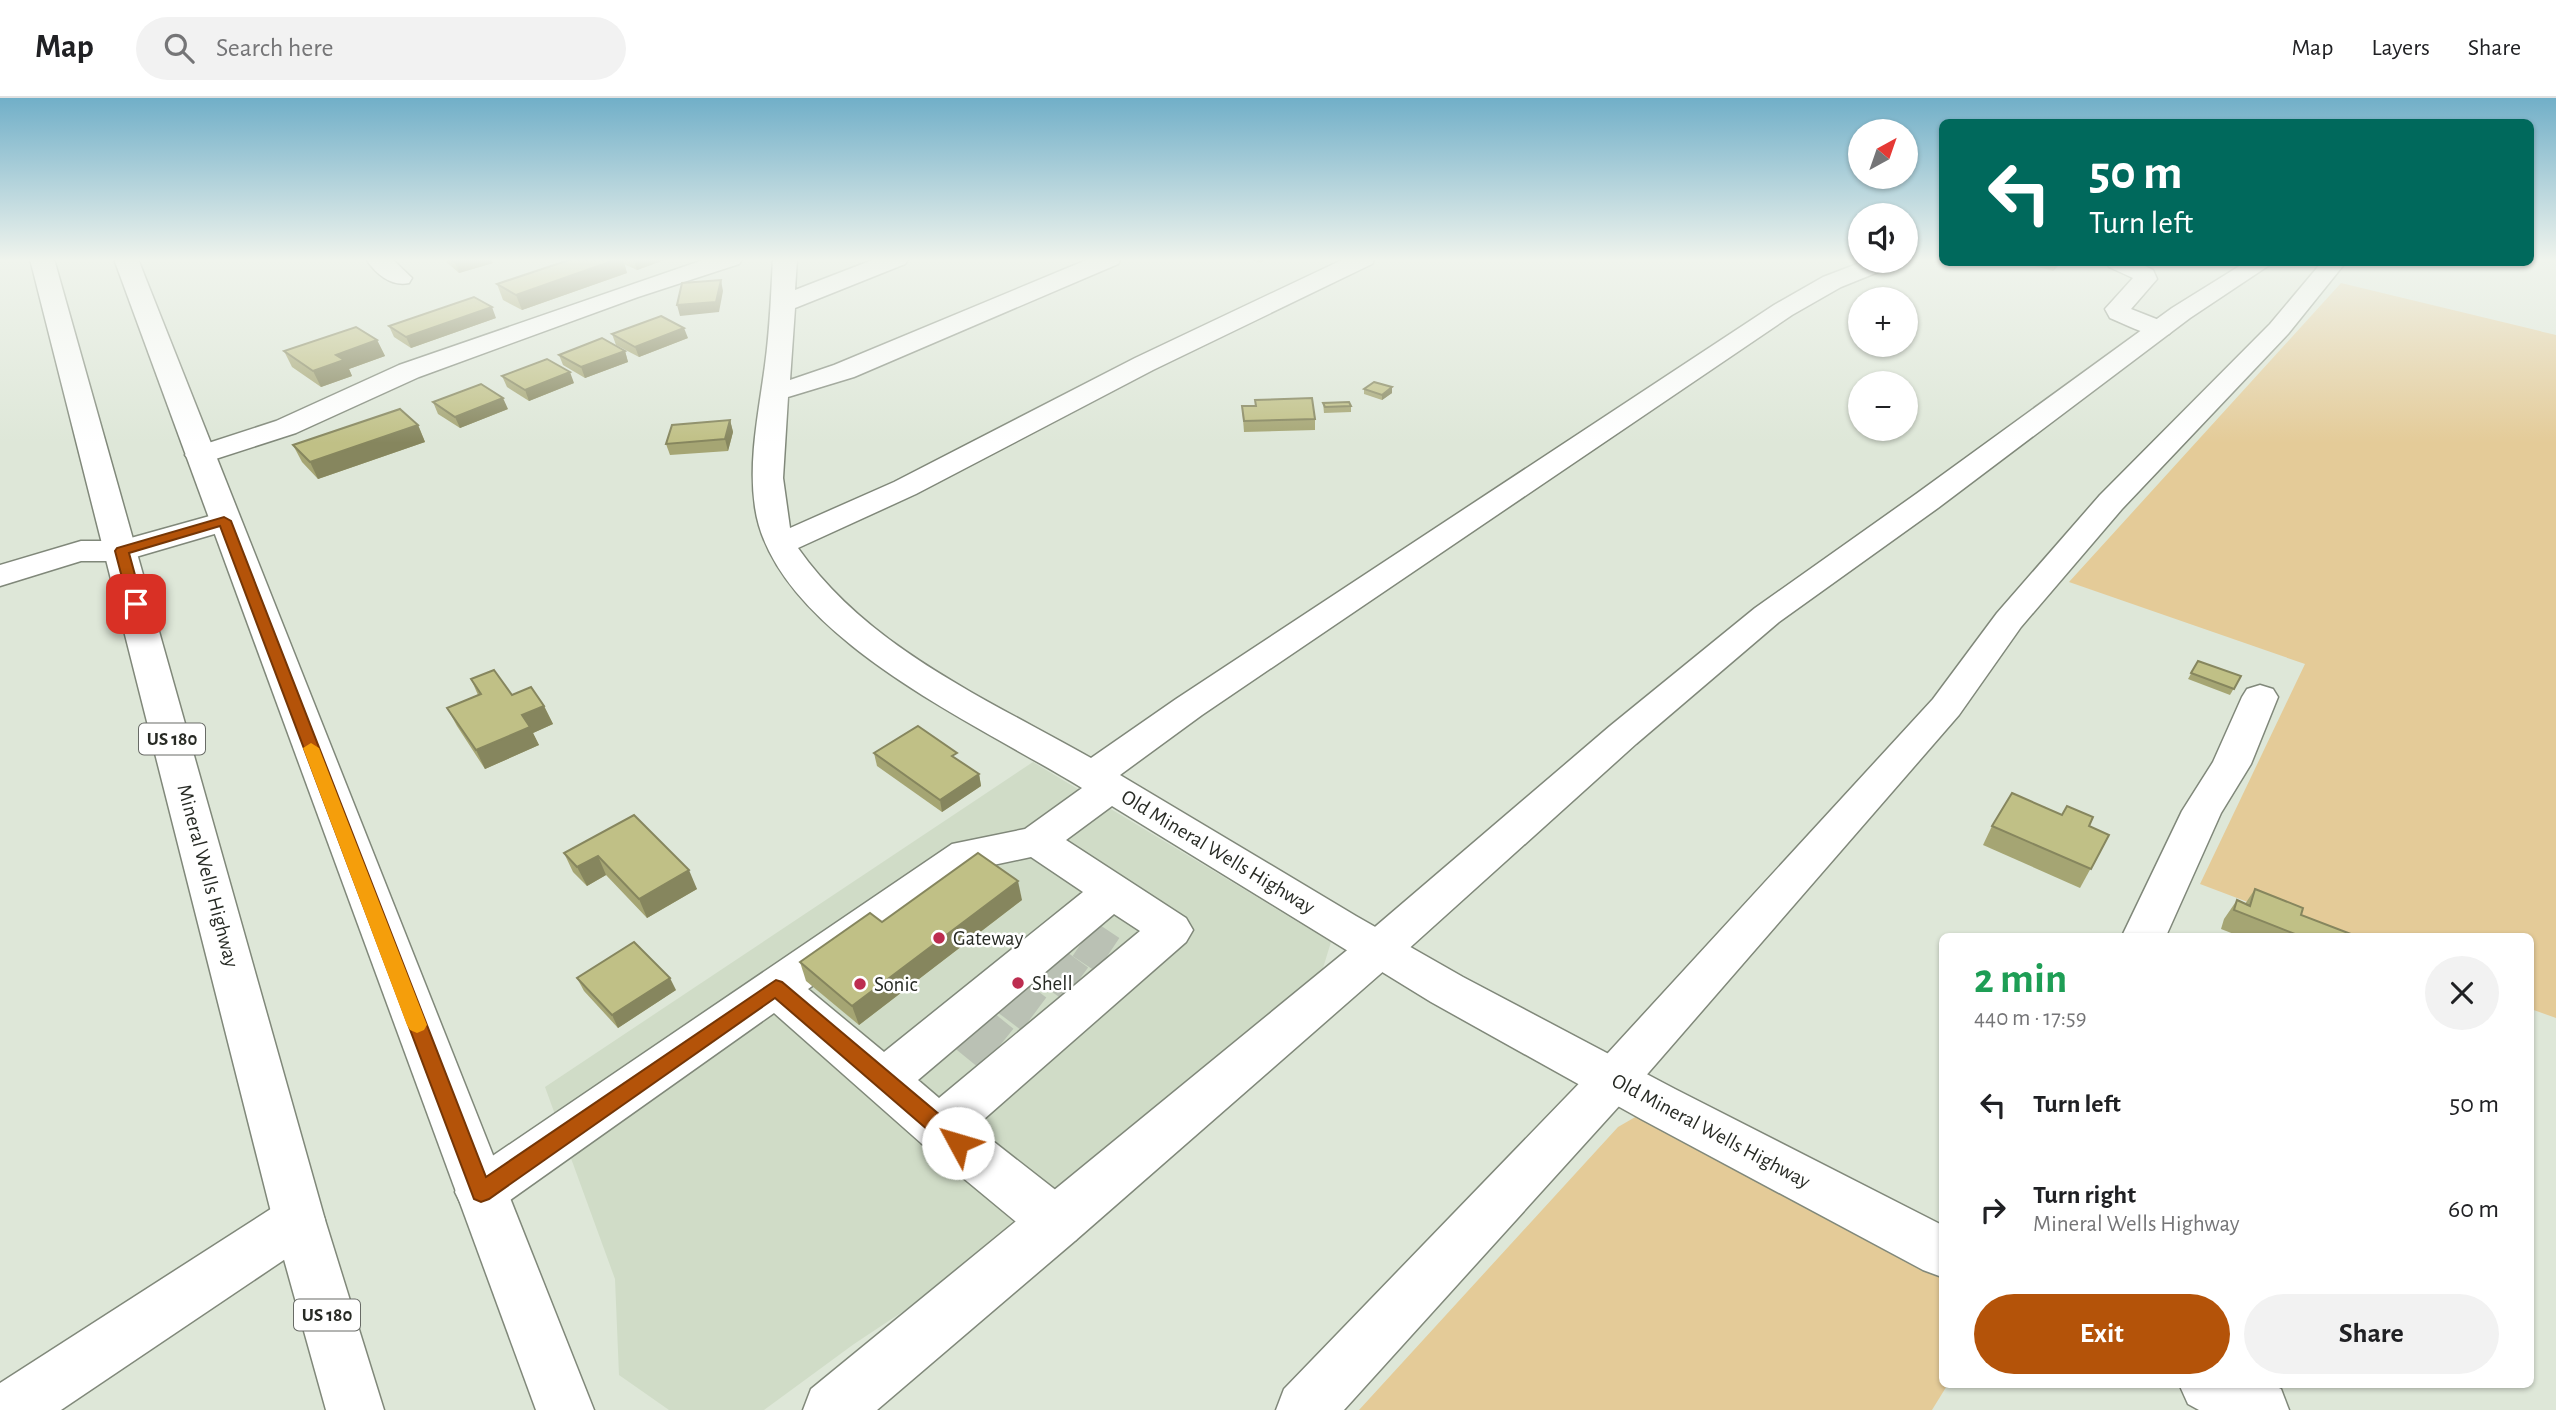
<!DOCTYPE html>
<meta charset="utf-8">
<style>
:root{--surface:#fff;--page:#f2f2f2;--text:#202124;--muted:#757577;--line:#e0e0e0;--accent:#b45309}
body{margin:0;font-family:"Alegreya Sans",sans-serif;background:var(--page);color:var(--text);height:100vh;display:flex;flex-direction:column;font-size:26px;white-space:nowrap}
*{box-sizing:border-box;margin:0}
p{font-size:23px;color:var(--muted)}
.icon{flex:none;width:38px;height:38px;fill:none;stroke:currentColor;stroke-width:2;stroke-linecap:round;stroke-linejoin:round}
.map{position:relative;flex:1;overflow:hidden}
.drawer{position:absolute;left:1939px;top:835px;width:595px;height:455px;display:flex;flex-direction:column;background:var(--surface);border-radius:10px;box-shadow:0 2px 5px #0004}
.drawer>*{flex:none}
.banner{position:absolute;left:1939px;top:21px;width:595px;height:147px;border-radius:10px;box-shadow:0 2px 5px #0004;background:#00695c;color:#fff;overflow:hidden}
.needle{width:46px;rotate:40deg}
.fabs{position:absolute;left:1848px;top:21px;display:grid;gap:14px}
.fabs a{display:grid;place-items:center;width:70px;height:70px;border-radius:50%;background:var(--surface);box-shadow:0 2px 5px #0004;font-size:35px}
.pin{position:absolute;display:grid;place-items:center;width:60px;height:60px;color:#fff;margin:-30px;border-radius:14px;box-shadow:0 4px 10px #0006}
.me{position:absolute;width:77px;margin:-38px;rotate:309deg;stroke-linejoin:round;filter:drop-shadow(0 0 5px #0008)}
.turn{display:flex;align-items:center;gap:24px;height:147px;padding:0 35px;font-size:32px}
.turn .icon{width:91px;height:91px;stroke-width:2.5}
.turn b{display:block;font-size:49px;line-height:60px}
.round{display:grid;place-items:center;flex:none;width:74px;height:74px;border-radius:37px;background:var(--page)}
.head{display:flex;align-items:center;justify-content:space-between;height:119px;padding:0 35px}
h1{font-size:42px;font-weight:700;line-height:52px;color:#1e9e55}
.primary-button{display:flex;gap:14px;margin-top:auto;padding:14px 35px}
.primary-button a{flex:1;height:80px;border-radius:42px;background:var(--accent);color:#fff;font-size:28px;font-weight:700;line-height:80px;text-align:center}
.primary-button a+a{background:var(--page);color:var(--text)}
ul{padding:0;list-style:none}
li{display:flex;align-items:center;gap:21px;height:105px;padding:0 35px}
li div{flex:1}
li b{display:block;font-size:26px}
li em{font-style:normal}
header{display:flex;align-items:center;gap:42px;box-sizing:border-box;height:98px;padding:0 35px;background:var(--surface);border-bottom:2px solid var(--line)}
header strong{font-size:33px}
nav{display:flex;gap:38px;margin-inline-start:auto;font-size:24px}
.search{width:490px;height:63px;background:var(--page);display:flex;align-items:center;gap:18px;box-sizing:border-box;padding:0 24px;border-radius:38px;color:var(--muted);font-size:26px}
.map>svg:first-child{display:block}
.built{fill:#d0dcc7}
.green{fill:#e4cb98}
.lines{fill:none;stroke-linecap:round;stroke-linejoin:round}
.minor-tunnel-far1{stroke:#bac1b4;stroke-width:41;stroke-dasharray:41 21;stroke-linecap:butt}
.minor-tunnel{stroke:#bac1b4;stroke-width:52;stroke-dasharray:52 26;stroke-linecap:butt}
.minor-casing{stroke:#80887a;stroke-width:3}
.major-casing{stroke:#80887a;stroke-width:3}
.minor{fill:#fff;fill-rule:evenodd}
.major{fill:#fff;fill-rule:evenodd}
.wall{fill:#a5a573}
.shaded-wall{fill:#86865e}
.building{fill:#c0c086;stroke:#86865e;stroke-width:2}
.route{fill:#b45309;stroke:#753606;stroke-width:2}
.slow{fill:#f59e0b}
.poi-dot{fill:#bd2d50;stroke:#fff;stroke-width:2.5}
.labels{text-anchor:middle;dominant-baseline:central;stroke-width:5;stroke-linejoin:round;paint-order:stroke}
.shield{fill:#fff;stroke:#686b66;stroke-width:2}
.shield-label{font-size:19px;font-weight:bold;fill:#282b25}
.street-label{font-size:21px;fill:#282b25;stroke:#fff}
.poi-label{font-size:21px;fill:#282b25;stroke:#fff;text-anchor:start}
</style>
<header>
<strong>Map</strong>
<div class="search"><svg class="icon" aria-label="search" viewBox="0 0 24 24"><circle cx="10" cy="10" r="6"/><path d="M15 15l6 6"/></svg>Search here</div>
<nav><a>Map</a><a>Layers</a><a>Share</a></nav>
</header>
<div class="map">
<svg width="2556" height="1312" viewBox="0 0 2556 1312">
<rect width="100%" height="100%" fill="#dee7d8"/>
<path class="built" d="M1033 664 1331 844 1319 883 955 1179 854 1246 764 1312H669L619 1277 615 1181 545 989Z"/>
<g class="green">
<path d="M2341 185 2556 237V920L2531 911 2530 838H2338L2200 786 2305 566 2069 484Z"/>
<path d="M1637 1018 1664 1022 1942 1175V1286H1948L1932 1312H1359L1618 1029Z"/>
</g>
<g class="lines">
<g class="minor-tunnel-far1">
<path d="M1084 841 1108 857"/>
<path d="M1050 867 1076 886"/>
<path d="M1010 898 1034 916"/>
</g>
<path class="minor-tunnel" d="M970 929 997 951"/>
<g class="minor-casing">
<g id="minor">
<path d="M366 161H392L412 180 409 185C391 189 375 175 366 161Z"/>
<path d="M706 161H742L739 166 638 199 419 279 296 335 200 366 190 363 185 357 190 351 276 323 399 267Z"/>
<path d="M773 161H797L795 192 875 161H908L905 166 795 210 790 282 834 267 1089 161H1121L1118 166 854 279 788 299 783 380 790 430 894 384 1135 260 1344 161H1375L1372 166 1153 272 916 396 798 450C869 551 987 601 1091 660L1176 601 1774 207 1823 179 1865 163H1897L1893 168 1841 189 1792 217 1202 617 1120 677 1356 818 1463 879 1675 991 1942 1127V1179L1923 1172 1641 1021 1431 904 1112 708 1066 742 1186 820 1193 832 1186 844 975 1029 1076 1108 1083 1125 1076 1142 1057 1149 1038 1142 921 1045 774 915 499 1110 481 1117 463 1110 455 1094 463 1078 952 746 1025 731 1082 690C982 628 773 537 755 409 748 362 759 313 765 267 770 231 771 197 773 161ZM1031 759 1083 794 884 954 808 891 979 770ZM1114 816 1140 833 939 1000 918 982Z"/>
<path d="M2106 164H2137L2153 172 2157 181 2131 211 2169 226 2173 231 2169 236C2150 241 2128 227 2110 220L2105 211 2133 180 2109 169Z"/>
<path d="M224 414 235 416 240 423 235 430 122 463H81L0 488V467L81 443H120Z"/>
<path d="M2260 587 2273 591 2278 599 2251 666 2221 715 2166 838H2122L2182 713 2213 664 2242 599 2247 591Z"/>
<path d="M299 1098 318 1105 325 1122 318 1139 61 1312H0V1285L280 1105Z"/>
<path d="M2179 1286H2270L2281 1291 2289 1312H2199L2188 1306Z"/>
</g>
</g>
<g class="major-casing">
<g id="major">
<path d="M30 161H54L325 1122 384 1312H326L273 1122Z"/>
<path d="M114 161H138L594 1312H536Z"/>
<path d="M2246 164H2274L2190 220 1938 410 1779 524 1636 646 1394 864 1076 1142 877 1312H803L811 1291 1362 840 1610 628 1755 510 1916 396 2172 210Z"/>
<path d="M2322 164H2346L2288 236 2122 411 2021 529 1959 617 1630 996 1344 1312H1276L1284 1291 1596 968 1933 601 1997 515 2100 397 2270 226Z"/>
</g>
</g>
<use href="#minor" class="minor"/>
<use href="#major" class="major"/>
</g>
<g class="wall">
<path d="M443 161H491L493 165 459 175Z"/>
<path d="M572 161H667L637 172 624 166 627 175 522 212 503 202 497 186Z"/>
<path d="M1250 161H1268L1260 165Z"/>
<path d="M2020 164H2062L2053 173Z"/>
<path d="M496 220 411 250 394 239 389 228Z"/>
<path d="M612 236 688 240 639 259 616 247Z"/>
<path d="M377 242 385 258 349 271 352 278 321 289 292 269 284 253Z"/>
<path d="M625 253 628 264 585 280 563 267 559 257Z"/>
<path d="M502 278 574 285 529 303 507 289Z"/>
<path d="M1364 291 1392 295 1382 302 1364 296Z"/>
<path d="M433 304 508 311 460 330 438 316Z"/>
<path d="M1323 305 1351 308V314L1324 315Z"/>
<path d="M1242 308 1315 321V332L1244 334Z"/>
<path d="M730 322 733 334 728 353 670 357 666 346Z"/>
<path d="M418 327 425 344 318 381 302 364 293 347Z"/>
<path d="M2198 563 2241 578 2230 597 2188 581Z"/>
<path d="M471 581 544 608 553 626 533 635 539 647 485 671 457 628 447 610 478 597Z"/>
<path d="M874 655 958 662 979 676 981 688 942 714 877 668Z"/>
<path d="M634 717 697 791 647 820 606 777 587 788 573 774 564 755Z"/>
<path d="M1992 728H2089L2109 737 2080 790 1983 747Z"/>
<path d="M2255 791 2301 817 2356 838H2239L2221 831 2224 821 2237 802 2245 806Z"/>
<path d="M1022 802 859 927 806 883 800 864 882 824Z"/>
<path d="M577 880 676 892 618 930 584 893Z"/>
</g>
<g class="shaded-wall">
<path d="M466 161H491L493 165 459 175 455 164Z"/>
<path d="M618 161H623L627 175 522 212 516 197Z"/>
<path d="M635 161H667L637 172 634 162Z"/>
<path d="M2057 164H2062L2053 173Z"/>
<path d="M721 182 723 193 719 214 680 218 677 207Z"/>
<path d="M492 209 496 220 411 250 406 239Z"/>
<path d="M684 230 688 240 639 259 635 249Z"/>
<path d="M377 242 385 258 349 271 352 278 321 289 313 273 336 257Z"/>
<path d="M625 253 628 264 585 280 581 269Z"/>
<path d="M570 274 574 285 529 303 525 292Z"/>
<path d="M1392 289V295L1382 302V297Z"/>
<path d="M503 300 508 311 460 330 455 319Z"/>
<path d="M730 322 733 334 728 353 725 341Z"/>
<path d="M418 327 425 344 318 381 310 364Z"/>
<path d="M544 608 553 626 533 635 539 647 485 671 476 652 522 617Z"/>
<path d="M979 676 981 688 942 714 940 702Z"/>
<path d="M598 758 606 777 587 788 577 769Z"/>
<path d="M689 772 697 791 647 820 639 801Z"/>
<path d="M1018 783 1022 802 859 927 852 908Z"/>
<path d="M670 880 676 892 618 930 612 917Z"/>
</g>
<g class="building">
<path d="M451 161H466L455 164Z"/>
<path d="M572 161H618L516 197 497 186Z"/>
<path d="M721 182 716 204 677 207 682 185Z"/>
<path d="M474 199 492 209 406 239 389 228Z"/>
<path d="M661 218 684 230 635 249 612 236Z"/>
<path d="M356 229 377 242 336 257 344 262 313 273 284 253Z"/>
<path d="M602 240 625 253 581 269 559 257Z"/>
<path d="M547 261 570 274 525 292 502 278Z"/>
<path d="M1374 284 1392 289 1382 297 1364 291Z"/>
<path d="M481 286 503 300 455 319 433 304Z"/>
<path d="M1312 300 1315 321 1244 323 1242 308H1256L1255 302Z"/>
<path d="M1349 304 1351 308 1325 309 1323 305Z"/>
<path d="M400 311 418 327 310 364 293 347Z"/>
<path d="M730 322 725 341 666 346 672 327Z"/>
<path d="M2198 563 2241 578 2234 591 2191 575Z"/>
<path d="M494 572 512 597 531 589 544 608 522 617 530 629 476 652 447 610 481 596 471 581Z"/>
<path d="M918 628 957 655 952 658 979 676 940 702 874 655Z"/>
<path d="M2012 695 2062 717 2067 708 2093 719 2089 728 2109 737 2091 771 1992 728Z"/>
<path d="M634 717 689 772 639 801 598 758 577 769 564 755Z"/>
<path d="M978 755 1018 783 852 908 800 864 870 815 882 824Z"/>
<path d="M2255 791 2303 810 2301 817 2356 838H2300L2234 812 2237 802 2250 808Z"/>
<path d="M634 844 670 880 612 917 577 880Z"/>
</g>
<linearGradient id="sky" x2="0" y2="1"><stop stop-color="#71afc8"/><stop offset="0.47" stop-color="#f0f4ed"/><stop offset="1" stop-color="#f0f4ed" stop-opacity="0"/></linearGradient>
<rect width="2556" height="345" fill="url(#sky)"/>
<path class="route" d="M224 419 231 423 486 1079 776 882 782 884 966 1039 969 1045 966 1052 958 1055 951 1052 775 900 489 1101 481 1104 474 1101 220 428 129 455 143 506 136 510 129 506 115 453 117 450Z"/>
<path class="slow" d="M311 645 319 650 427 927 424 932 417 935 410 932 407 927 303 650Z"/>
<g class="poi-dot">
<circle cx="939" cy="840" r="7"/>
<circle cx="1018" cy="885" r="7"/>
<circle cx="860" cy="886" r="7"/>
</g>
<g class="labels">
<g class="shield">
<rect x="139" y="625.5" width="66" height="31" rx="5"/>
<rect x="294" y="1201.5" width="66" height="31" rx="5"/>
</g>
<g class="shield-label">
<text x="172" y="641">US 180</text>
<text x="327" y="1217">US 180</text>
</g>
<g class="street-label">
<text transform="translate(1218 754) rotate(31)">Old Mineral Wells Highway</text>
<text transform="translate(208 778) rotate(75)">Mineral Wells Highway</text>
<text transform="translate(1711 1033) rotate(28)">Old Mineral Wells Highway</text>
</g>
<g class="poi-label">
<text x="953" y="840">Gateway</text>
<text x="1032" y="885">Shell</text>
<text x="874" y="886">Sonic</text>
</g>
</g>
</svg>
<div class="fabs">
<a><svg class="needle" viewBox="-14 -14 28 28"><path d="M0-13l5 13h-10z" fill="#e53935"/><path d="M0 13l5-13h-10z" fill="#757577"/></svg></a>
<a><svg class="icon" aria-label="sound" viewBox="0 0 24 24"><path d="M4 9h4l5-4v14l-5-4H4zM17 9q2 3 0 6"/></svg></a>
<a>+</a>
<a>−</a>
</div>
<div class="pin" style="left:136px;top:506px;background:#d93025"><svg class="icon" aria-label="arrive" viewBox="0 0 24 24"><path d="M6 21V4h12l-3 4 3 4H6"/></svg></div>
<svg class="me" style="left:958px;top:1045px" viewBox="-20 -20 40 40"><circle r="19" fill="#fff"/><path d="M0-13L10 11 0 6-10 11z" fill="#b45309"/></svg>
<div class="banner">
<div class="turn"><svg class="icon" aria-label="left" viewBox="0 0 24 24"><path d="M17 20v-9H6M10 6l-5 5 5 5"/></svg><div><b>50 m</b>Turn left</div></div>
</div>
<section class="drawer">
<div class="head"><div><h1>2 min</h1><p>440 m · 17:59</p></div><a class="round"><svg class="icon" aria-label="close" viewBox="0 0 24 24"><path d="M6 6l12 12M18 6L6 18"/></svg></a></div>
<ul>
<li><svg class="icon" aria-label="left" viewBox="0 0 24 24"><path d="M17 20v-9H6M10 6l-5 5 5 5"/></svg><div><b>Turn left</b></div><em>50 m</em></li>
<li><svg class="icon" aria-label="right" viewBox="0 0 24 24"><path d="M7 20v-9h11M14 6l5 5-5 5"/></svg><div><b>Turn right</b><p>Mineral Wells Highway</p></div><em>60 m</em></li>
</ul>
<div class="primary-button"><a>Exit</a><a>Share</a></div>
</section>
</div>
